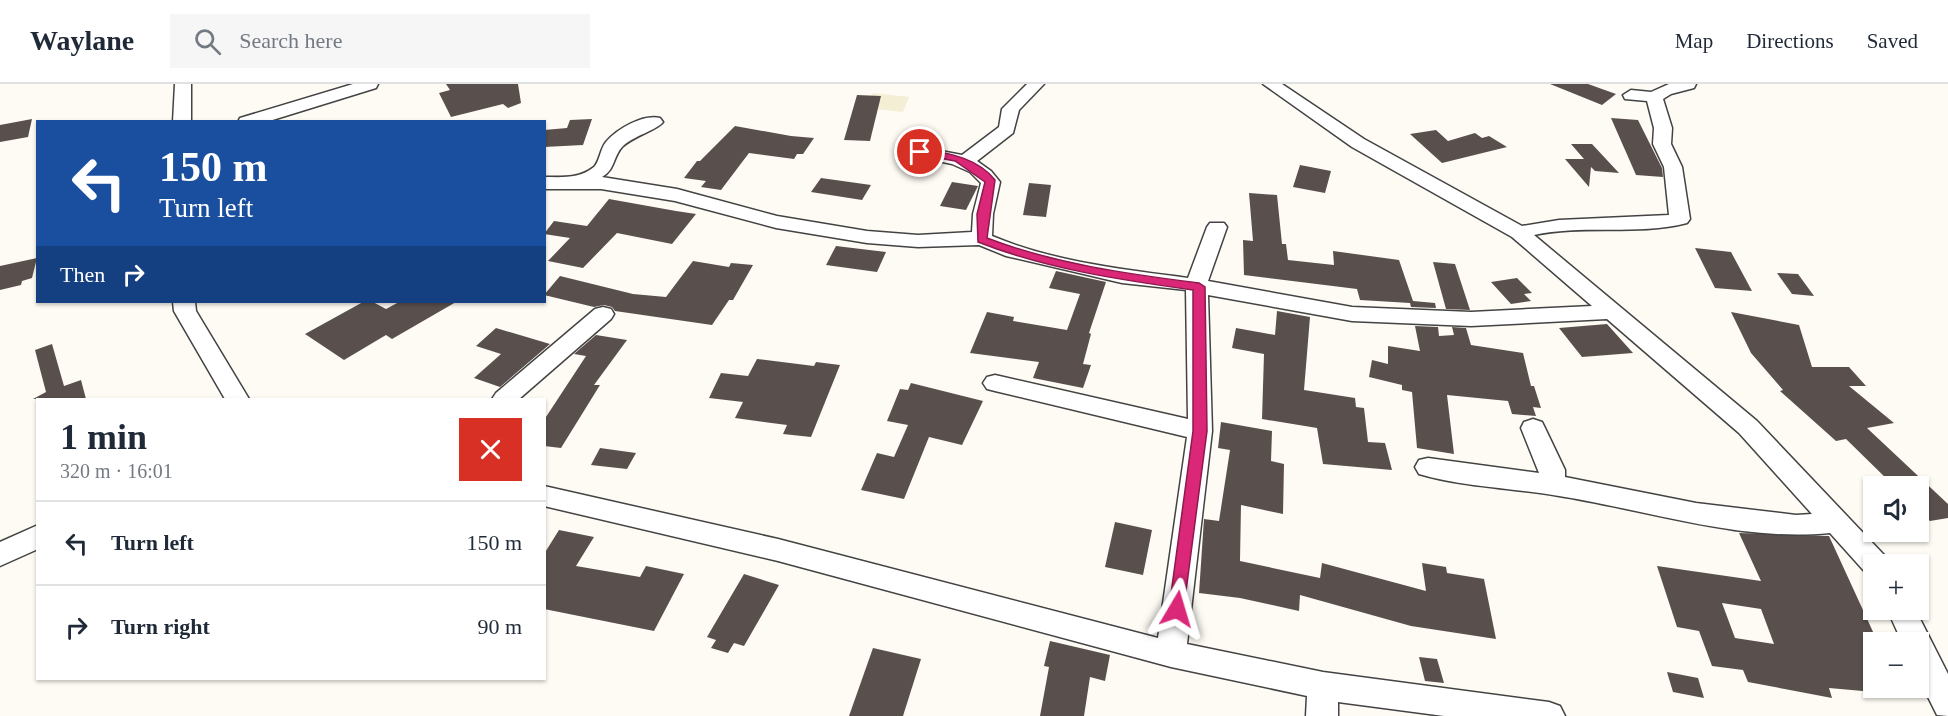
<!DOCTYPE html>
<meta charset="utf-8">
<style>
:root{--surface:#fff;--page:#f6f6f7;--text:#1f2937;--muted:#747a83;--line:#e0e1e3}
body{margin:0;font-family:"Times New Roman",serif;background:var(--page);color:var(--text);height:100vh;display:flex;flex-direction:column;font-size:22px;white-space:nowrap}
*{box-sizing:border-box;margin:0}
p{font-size:20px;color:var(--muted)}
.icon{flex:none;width:33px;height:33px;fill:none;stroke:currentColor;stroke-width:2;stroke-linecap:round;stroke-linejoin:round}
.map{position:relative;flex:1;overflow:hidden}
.details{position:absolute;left:36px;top:314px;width:510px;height:282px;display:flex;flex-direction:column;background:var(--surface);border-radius:0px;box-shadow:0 2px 4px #0004}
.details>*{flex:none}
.hud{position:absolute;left:36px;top:36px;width:510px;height:183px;border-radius:0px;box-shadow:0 2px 4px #0004;background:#1a4fa0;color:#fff;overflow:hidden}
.controls{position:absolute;left:1863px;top:392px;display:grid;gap:12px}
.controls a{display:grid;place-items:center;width:66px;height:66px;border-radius:0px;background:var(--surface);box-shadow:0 2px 4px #0004;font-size:30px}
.pin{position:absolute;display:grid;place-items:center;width:51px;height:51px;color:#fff;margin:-26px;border:3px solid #fff;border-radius:50%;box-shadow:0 2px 6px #0007}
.me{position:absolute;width:66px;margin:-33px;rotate:7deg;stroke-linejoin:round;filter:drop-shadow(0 0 4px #0008)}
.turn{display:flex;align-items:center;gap:21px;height:126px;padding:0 24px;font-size:27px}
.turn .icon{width:78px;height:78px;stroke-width:2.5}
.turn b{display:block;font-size:42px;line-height:51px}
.then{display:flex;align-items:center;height:57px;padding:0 24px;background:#0003;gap:12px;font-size:22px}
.round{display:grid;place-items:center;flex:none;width:63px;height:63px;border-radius:0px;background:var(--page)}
.summary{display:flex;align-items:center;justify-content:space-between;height:102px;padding:0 24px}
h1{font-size:36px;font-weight:800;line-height:45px}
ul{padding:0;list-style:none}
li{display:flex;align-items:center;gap:18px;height:84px;padding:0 24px;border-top:2px solid var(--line)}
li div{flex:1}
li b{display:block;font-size:22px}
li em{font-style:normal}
header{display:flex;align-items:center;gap:36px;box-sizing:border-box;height:84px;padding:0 30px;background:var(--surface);border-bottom:2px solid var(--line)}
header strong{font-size:28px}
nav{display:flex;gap:33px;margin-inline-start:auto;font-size:21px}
.search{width:420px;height:54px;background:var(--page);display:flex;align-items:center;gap:15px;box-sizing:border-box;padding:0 21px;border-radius:0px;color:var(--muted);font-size:22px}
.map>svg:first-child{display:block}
.farmland{fill:#f4eed5}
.building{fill:#59504d;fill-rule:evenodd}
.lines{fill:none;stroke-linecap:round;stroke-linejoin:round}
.minor-casing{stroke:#434343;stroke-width:3}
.minor{fill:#fff;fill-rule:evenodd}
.route{fill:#db2777;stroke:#8e194d;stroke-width:1.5}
</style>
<header>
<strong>Waylane</strong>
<div class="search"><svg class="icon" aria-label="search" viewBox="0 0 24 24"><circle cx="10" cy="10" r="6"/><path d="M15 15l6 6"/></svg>Search here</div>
<nav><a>Map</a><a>Directions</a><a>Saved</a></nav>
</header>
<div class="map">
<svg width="1948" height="632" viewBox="0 0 1948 632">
<rect width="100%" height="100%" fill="#fefbf4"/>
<path class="farmland" d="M873 9 909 13 903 28 866 24Z"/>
<g class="building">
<path d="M446 0H518L521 19 508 24 503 20 451 33 439 9 450 6Z"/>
<path d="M1550 0H1588L1616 10 1602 21Z"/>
<path d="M857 11 881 12 870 57 844 56Z"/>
<path d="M1611 34 1638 36 1662 84 1663 93 1636 91Z"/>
<path d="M32 35 28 53 0 58V41Z"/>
<path d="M592 35 583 61 544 63V46L567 44 570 36Z"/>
<path d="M735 42 791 52 814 54 803 70H797L794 75 749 69 721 106 701 103 706 97 684 94 697 77H700Z"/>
<path d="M1436 46 1448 57 1475 49 1482 54 1489 52 1507 63 1442 79 1410 50Z"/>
<path d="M1571 60H1592L1619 89 1595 87 1591 83 1589 103 1565 75H1584Z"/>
<path d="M1300 81 1331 87 1325 109 1293 103Z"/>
<path d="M821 94 871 101 862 116 811 108Z"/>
<path d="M952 98 978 102 966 126 940 122Z"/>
<path d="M1029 99 1051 101 1046 133 1023 131Z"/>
<path d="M1249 109 1277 111 1282 160H1286L1288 176 1334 181 1333 167 1399 176 1413 217 1435 219 1436 224 1411 223 1410 219 1360 216 1357 205 1244 191 1243 156 1253 157Z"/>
<path d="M609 115 676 127 696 130 672 160 617 149 583 184 548 177 570 154 544 150 554 137 587 142Z"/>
<path d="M836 162 886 168 877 188 826 181Z"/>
<path d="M1695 164 1731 168 1752 207 1715 204Z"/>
<path d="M37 174 32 194 22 197 21 201 0 206V182Z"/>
<path d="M693 177 729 183 731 179 753 181 733 216H729L712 241 615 227 612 223 604 221 594 223 544 211 560 192 633 210 666 213Z"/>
<path d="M1433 178 1455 180 1470 226 1446 225Z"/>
<path d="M1056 187 1106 198 1089 249 1091 250 1083 280 1091 281 1083 304 1033 294 1039 278 970 269 987 228 1014 233 1013 237 1067 246 1080 210 1049 204Z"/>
<path d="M1777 189 1798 190 1814 212 1792 210Z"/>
<path d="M1517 194 1532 209 1524 210 1531 217 1511 220 1491 198Z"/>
<path d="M363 218H373L386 225 399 218H456L392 255 386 251 344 276 305 250Z"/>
<path d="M1277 227 1310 233 1304 306 1355 314 1356 323 1364 324 1368 358 1385 359 1392 386 1323 380 1317 344 1262 335 1264 270 1232 264 1236 244 1275 251Z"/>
<path d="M1731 228 1799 241 1812 283H1849L1866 302H1849L1894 339 1867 344 1948 420V434L1930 437 1918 426V402H1894L1846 355 1836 357 1780 307 1783 306 1751 269Z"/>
<path d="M1607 240 1633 269 1582 273 1559 244Z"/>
<path d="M1415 242 1438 243 1439 252 1454 251 1452 243 1466 244 1471 261 1523 269 1531 302H1534L1541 324 1533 323 1536 332 1512 330 1508 317 1447 311 1454 370 1417 364 1412 308 1402 306V301L1369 293 1372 276 1388 280V262L1420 267Z"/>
<path d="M496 244 550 260 500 303 474 294 501 270 476 262Z"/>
<path d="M596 251 627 256 594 301H600L561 364 544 362V336L586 272 574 270Z"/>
<path d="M52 260 64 302 81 296 86 315H33L46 308 35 266Z"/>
<path d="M757 275 814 282 816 278 840 281 811 353 783 350 787 341 735 334 743 318 709 314 721 289 748 292Z"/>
<path d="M911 299 983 317 962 361 929 353 904 415 861 406 877 369 894 373 908 341 887 337 900 305 908 306Z"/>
<path d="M1221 338 1272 347 1271 377 1284 380 1283 430 1241 421 1240 477 1320 494 1322 479 1426 507 1422 479 1446 483 1447 489 1484 495 1496 555 1411 542 1300 511 1299 527 1240 514 1199 509 1204 435 1219 437 1230 366 1218 364Z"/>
<path d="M600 364 636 369 627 385 591 381Z"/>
<path d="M1115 438 1152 446 1143 491 1105 483Z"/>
<path d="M559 446 594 453 576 482 640 493 646 482 684 490 654 547 544 525V470Z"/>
<path d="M1739 449 1829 452 1874 550V608L1829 604 1832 614 1748 598 1743 586 1712 582 1699 547 1677 543 1657 482 1761 497ZM1722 519 1761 525 1774 560 1735 554Z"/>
<path d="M744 490 779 501 744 562 734 559 728 569 711 564 716 556 707 553Z"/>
<path d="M1050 557 1110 571 1105 597 1090 593 1084 632H1040L1049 583 1044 582Z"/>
<path d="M873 564 921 575 903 632H849Z"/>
<path d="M1419 573 1437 575 1444 599 1425 597Z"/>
<path d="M1667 588 1698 594 1704 614 1673 608Z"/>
</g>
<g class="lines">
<g class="minor-casing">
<g id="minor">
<path d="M175 0H191V38H173Z"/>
<path d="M353 0H378L376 4 266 38H238L240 34Z"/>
<path d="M1027 0H1044L1019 26 1013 49 977 77 991 87 1000 98 993 130 992 152C1054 178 1122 185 1188 194L1207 143 1210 139H1224L1227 143 1208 197 1352 223 1471 228 1592 222 1512 153 1352 63 1263 0H1282L1364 55 1522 142 1559 136 1669 131 1664 83 1653 60 1654 44 1647 17 1625 15 1623 11 1631 6 1651 8 1669 0H1696L1694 4 1671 10 1663 15 1672 44 1671 60 1682 83 1690 135 1687 139C1637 152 1584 140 1534 151L1757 337 1885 472 1889 480H1874V491L1865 488 1830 449C1739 458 1648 426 1559 412 1513 404 1463 403 1419 390L1415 383 1419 376 1428 374 1539 389 1521 344 1524 338 1533 335 1542 338 1545 344 1565 386V393L1696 419 1796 431 1812 430 1739 349 1607 235 1471 242 1352 237 1208 211 1212 347 1187 560 1323 588 1549 618 1560 622 1565 632H1444L1338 618V632H1306L1307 612 1171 583 778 477 544 422V402L778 455 1158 554 1187 353 995 307 987 305 983 299 987 293 995 291 1188 335 1186 206 1122 199 1006 172 979 161 918 163 867 159 776 144 675 117 601 105H544V93C562 93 579 95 594 83 600 77 600 65 606 58 617 45 643 30 660 34L663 38C657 46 633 52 622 63 613 73 615 86 602 93L677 105 777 132 867 147 918 151 972 148 973 130 981 99 970 88 952 80 914 72 911 68 920 63 962 71 999 43 1002 25Z"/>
<path d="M173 218H195L196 227 249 315H225L174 227Z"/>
<path d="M603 223 611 225 614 230 611 235 519 315H492L496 309 595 225Z"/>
<path d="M38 441V465L0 482V458Z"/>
<path d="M1887 525H1915L1948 590V632L1937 631 1918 593V558H1902Z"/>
</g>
</g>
<use href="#minor" class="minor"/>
</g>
<path class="route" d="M920 64C946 69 977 73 995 96L987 154C1055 180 1128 190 1199 199L1205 203 1207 347 1183 530H1171L1169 525 1193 347V206C1121 196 1046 185 978 158L977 130 985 98 955 77 917 70V65Z"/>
</svg>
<div class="controls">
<a><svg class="icon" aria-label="sound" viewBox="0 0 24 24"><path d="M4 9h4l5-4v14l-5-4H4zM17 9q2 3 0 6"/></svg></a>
<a>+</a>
<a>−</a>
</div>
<div class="pin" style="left:920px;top:68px;background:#d93025"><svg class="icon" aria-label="arrive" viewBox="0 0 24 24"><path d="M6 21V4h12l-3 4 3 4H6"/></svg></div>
<svg class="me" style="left:1177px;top:525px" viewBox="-20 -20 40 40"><path d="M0-17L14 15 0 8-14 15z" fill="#db2777" stroke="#fff" stroke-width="4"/></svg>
<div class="hud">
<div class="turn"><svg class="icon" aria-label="left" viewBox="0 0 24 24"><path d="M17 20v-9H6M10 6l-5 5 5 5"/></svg><div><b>150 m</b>Turn left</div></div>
<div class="then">Then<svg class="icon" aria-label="right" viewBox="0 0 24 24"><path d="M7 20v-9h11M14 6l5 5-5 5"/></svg></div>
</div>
<section class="details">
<div class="summary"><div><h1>1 min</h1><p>320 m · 16:01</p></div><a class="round" style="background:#d93025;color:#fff"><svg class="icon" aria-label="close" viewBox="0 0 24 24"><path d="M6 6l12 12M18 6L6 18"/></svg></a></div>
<ul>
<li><svg class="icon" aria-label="left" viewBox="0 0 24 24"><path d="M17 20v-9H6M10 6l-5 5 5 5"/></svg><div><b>Turn left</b></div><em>150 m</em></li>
<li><svg class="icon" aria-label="right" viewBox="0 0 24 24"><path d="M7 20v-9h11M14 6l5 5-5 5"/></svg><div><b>Turn right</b></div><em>90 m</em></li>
</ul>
</section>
</div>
